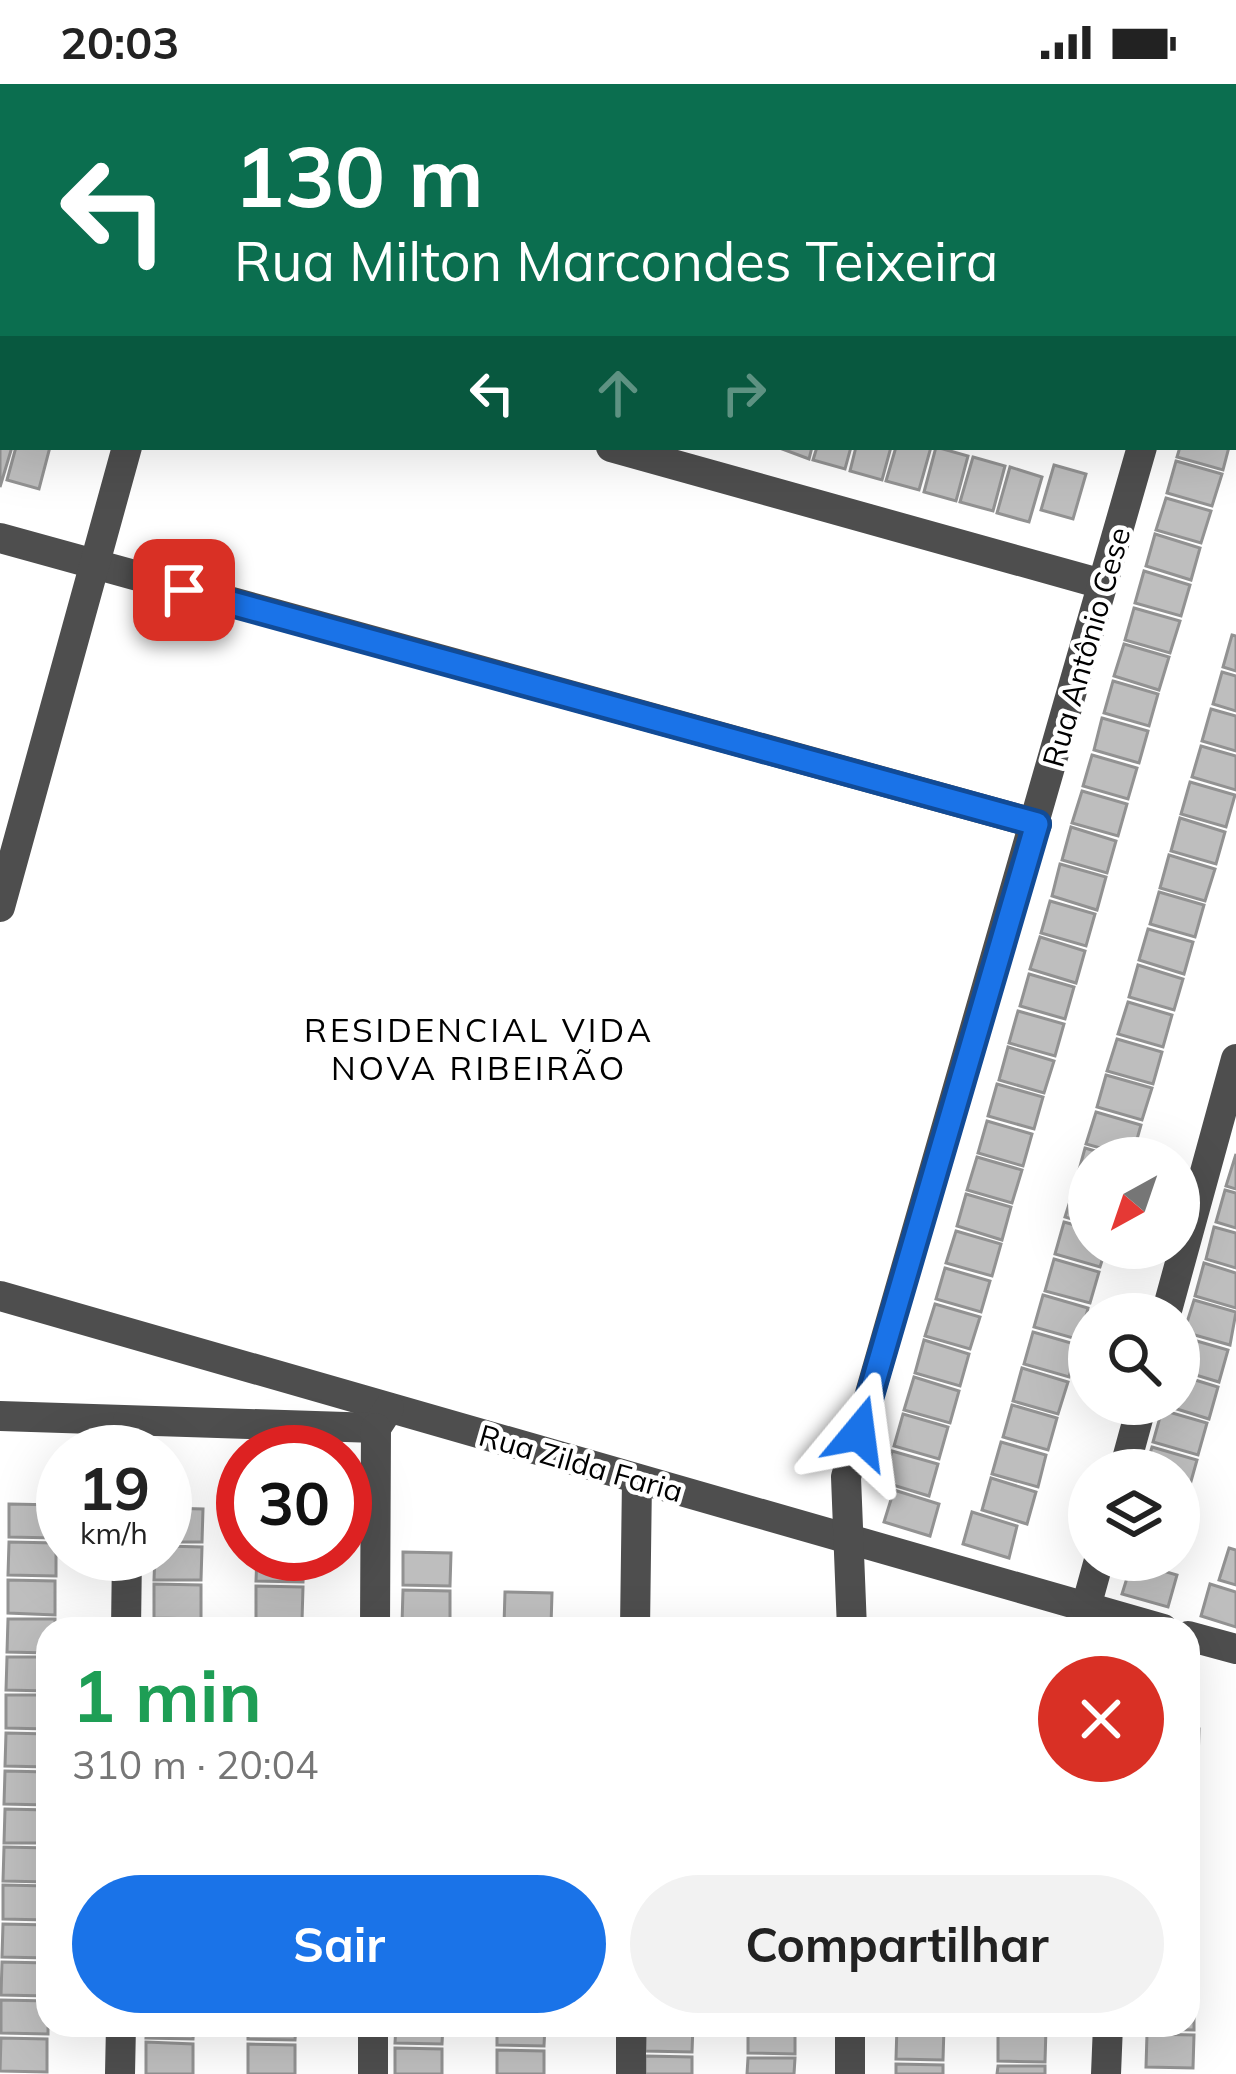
<!DOCTYPE html>
<html lang="pt">
<meta charset="utf-8">
<style>
:root{--surface:#fff;--page:#f2f2f2;--text:#222;--muted:#767676;--accent:#1a73e8}
body{margin:0;font-family:Mulish,sans-serif;background:var(--page);color:var(--text);height:100vh;display:flex;flex-direction:column;font-size:45px;white-space:nowrap}
*{box-sizing:border-box;margin:0}
p{font-size:39px;color:var(--muted)}
.icon{flex:none;width:66px;height:66px;fill:none;stroke:currentColor;stroke-width:2;stroke-linecap:round;stroke-linejoin:round}
.map{position:relative;flex:1;overflow:hidden}
.details{position:absolute;left:36px;top:1533px;width:1164px;height:420px;display:flex;flex-direction:column;background:var(--surface);border-radius:36px;box-shadow:0 12px 48px #0002}
.details>*{flex:none}
.hud{position:absolute;left:0px;top:0px;width:1236px;height:366px;box-shadow:0 12px 48px #0002;background:#0b6e4f;color:#fff;overflow:hidden}
.needle{width:78px;rotate:220deg}
.controls{position:absolute;left:1068px;top:1053px;display:grid;gap:24px}
.controls a{display:grid;place-items:center;width:132px;height:132px;border-radius:50%;background:var(--surface);box-shadow:0 12px 48px #0002;font-size:60px}
.speed{position:absolute;left:36px;top:1341px;display:flex;gap:24px;font-size:60px;font-weight:700;text-align:center}
.speed>*{display:grid;place-content:center;width:156px;height:156px;border-radius:50%;background:var(--surface);box-shadow:0 12px 48px #0002;line-height:1}
.speed small{font-size:30px;font-weight:400}
.speed .limit{border:18px solid #d22;background:#fff;color:#111}
.pin{position:absolute;display:grid;place-items:center;width:102px;height:102px;color:#fff;margin:-51px;border-radius:24px;box-shadow:0 6px 18px #0006}
.me{position:absolute;width:132px;margin:-66px;rotate:16deg;stroke-linejoin:round;filter:drop-shadow(0 0 9px #0008)}
.turn{display:flex;align-items:center;gap:42px;height:252px;padding:0 36px;font-size:54px}
.turn .icon{width:156px;height:156px;stroke-width:2.5}
.turn b{display:block;font-size:84px;line-height:102px}
.lanes{display:flex;align-items:center;height:114px;padding:0 36px;background:#0003;justify-content:center;gap:60px;direction:ltr}
.lanes .off{opacity:.35}
.round{display:grid;place-items:center;flex:none;width:126px;height:126px;border-radius:63px;background:var(--page)}
.headline{display:flex;align-items:center;justify-content:space-between;height:204px;padding:0 36px}
h1{font-size:72px;font-weight:700;line-height:90px;color:#1e9e55}
.cta{display:flex;gap:24px;margin-top:auto;padding:24px 36px}
.cta a{flex:1;height:138px;border-radius:72px;background:var(--accent);color:#fff;font-size:48px;font-weight:700;line-height:138px;text-align:center}
.cta a+a{background:var(--page);color:var(--text)}
.status{display:flex;justify-content:space-between;align-items:center;height:84px;padding:0 60px;background:var(--surface);direction:ltr}
.status svg{height:33px;fill:currentColor}
.map>svg:first-child{display:block}
.building{fill:#bebebe;stroke:#929292;stroke-width:3}
.lines{fill:none;stroke-linecap:round;stroke-linejoin:round}
.minor{stroke:#4e4e4e;stroke-width:30}
.route-casing{stroke:#114b97;stroke-width:30}
.route{stroke:#1a73e8;stroke-width:21}
.labels{text-anchor:middle;dominant-baseline:central;stroke-width:9;stroke-linejoin:round;paint-order:stroke}
.street-label{font-size:30px;fill:#000;stroke:#fff}
.neighbourhood-label{font-size:33px;letter-spacing:3px;fill:#000;stroke:#fff}
</style>
<div class="status"><b>20:03</b><svg viewBox="0 0 49 12"><path d="M0 12V9h3v3zM5 12V6h3v6zM10 12V3h3v9zM15 12V0h3v12zM26 1h20v11H26zM47 4h2v5h-2z"/></svg></div>
<div class="map">
<svg width="1236" height="1990" viewBox="0 0 1236 1990">
<rect width="100%" height="100%" fill="#fff"/>
<g class="building">
<path d="M0 0H34L3 3V39Z"/>
<path d="M0 354 3 363H12L0 403Z"/>
<path d="M16 363H50L39 405 7 396Z"/>
<path d="M777 363H812L809 375Z"/>
<path d="M817 363H851L845 385 813 376Z"/>
<path d="M856 363H891L882 396 850 387Z"/>
<path d="M896 363H931L919 406 886 397Z"/>
<path d="M936 363 968 372 956 417 924 408Z"/>
<path d="M1180 363H1229L1223 386 1177 373Z"/>
<path d="M973 373 1005 382 993 427 960 418Z"/>
<path d="M1176 377 1222 390 1212 422 1167 409Z"/>
<path d="M1054 381 1086 390 1073 435 1041 426Z"/>
<path d="M1010 383 1042 393 1029 438 997 429Z"/>
<path d="M1166 414 1211 427 1201 459 1156 446Z"/>
<path d="M1155 450 1200 464 1191 496 1146 482Z"/>
<path d="M1144 487 1190 501 1181 532 1135 519Z"/>
<path d="M1134 524 1180 537 1170 569 1125 556Z"/>
<path d="M1232 551 1236 552V587L1223 583Z"/>
<path d="M1124 560 1169 573 1159 606 1114 592Z"/>
<path d="M1222 588 1236 592V627L1213 620Z"/>
<path d="M1113 597 1158 610 1149 642 1104 629Z"/>
<path d="M1211 625 1236 632V667L1202 657Z"/>
<path d="M1102 634 1148 647 1139 679 1094 666Z"/>
<path d="M1201 662 1236 672V706L1192 693Z"/>
<path d="M1092 671 1137 684 1128 715 1083 702Z"/>
<path d="M1190 698 1235 711 1226 743 1181 730Z"/>
<path d="M1082 707 1127 720 1118 752 1072 739Z"/>
<path d="M1180 734 1225 748 1216 780 1171 767Z"/>
<path d="M1071 743 1116 757 1107 789 1062 776Z"/>
<path d="M1169 771 1215 785 1205 817 1160 804Z"/>
<path d="M1060 780 1106 793 1097 826 1052 812Z"/>
<path d="M1159 808 1204 821 1195 853 1150 840Z"/>
<path d="M1050 817 1095 830 1086 862 1041 849Z"/>
<path d="M1148 845 1193 858 1184 890 1139 876Z"/>
<path d="M1040 853 1085 867 1076 899 1030 885Z"/>
<path d="M1138 881 1183 895 1174 926 1129 913Z"/>
<path d="M1029 890 1074 903 1065 935 1020 922Z"/>
<path d="M1128 918 1172 931 1163 963 1118 950Z"/>
<path d="M1018 927 1064 940 1055 972 1009 959Z"/>
<path d="M1117 955 1162 968 1153 1000 1107 987Z"/>
<path d="M1008 963 1054 977 1044 1009 999 996Z"/>
<path d="M1106 991 1152 1004 1142 1036 1097 1023Z"/>
<path d="M997 1000 1043 1013 1034 1045 988 1032Z"/>
<path d="M1096 1028 1141 1041 1132 1073 1086 1060Z"/>
<path d="M987 1037 1032 1050 1023 1082 978 1069Z"/>
<path d="M1085 1064 1119 1074H1089V1100L1076 1097Z"/>
<path d="M1236 1070V1105L1226 1102Z"/>
<path d="M977 1073 1022 1086 1012 1119 967 1106Z"/>
<path d="M1075 1101 1089 1105V1140L1065 1133Z"/>
<path d="M1225 1106 1236 1109V1144L1216 1138Z"/>
<path d="M966 1110 1011 1123 1002 1156 957 1142Z"/>
<path d="M1064 1138 1089 1145V1164H1106L1100 1183 1055 1170Z"/>
<path d="M1214 1143 1236 1149V1184L1206 1175Z"/>
<path d="M956 1147 1001 1160 992 1192 946 1179Z"/>
<path d="M1054 1175 1099 1188 1090 1219 1045 1207Z"/>
<path d="M1204 1179 1236 1189V1224L1195 1212Z"/>
<path d="M945 1184 990 1197 981 1228 936 1215Z"/>
<path d="M1043 1211 1088 1224 1080 1256 1034 1243Z"/>
<path d="M1194 1216 1236 1228 1230 1261 1184 1248Z"/>
<path d="M935 1220 980 1233 970 1265 925 1252Z"/>
<path d="M1033 1248 1078 1261 1069 1293 1024 1280Z"/>
<path d="M1183 1253 1228 1266 1219 1298 1179 1286Z"/>
<path d="M924 1256 969 1270 960 1302 915 1289Z"/>
<path d="M1022 1284 1068 1298 1058 1330 1013 1317Z"/>
<path d="M1179 1291 1218 1303 1209 1335 1164 1321 1179 1320Z"/>
<path d="M914 1293 959 1307 950 1339 904 1326Z"/>
<path d="M1012 1321 1057 1334 1048 1366 1003 1353Z"/>
<path d="M1162 1326 1207 1339 1198 1371 1153 1358Z"/>
<path d="M903 1330 948 1343 939 1375 894 1362Z"/>
<path d="M1001 1358 1046 1371 1038 1403 992 1390Z"/>
<path d="M1152 1363 1197 1376 1188 1408 1179 1405V1386H1145Z"/>
<path d="M892 1367 938 1380 929 1412 883 1398Z"/>
<path d="M991 1394 1036 1408 1027 1440 982 1426Z"/>
<path d="M894 1406 939 1420 930 1452 884 1438Z"/>
<path d="M9 1420 57 1421 56 1454 9 1453Z"/>
<path d="M165 1424 203 1425 202 1458H165Z"/>
<path d="M972 1428 1017 1442 1009 1474 963 1460Z"/>
<path d="M9 1458 56 1459V1492L8 1491Z"/>
<path d="M165 1462 202 1463 201 1496H154L155 1470H165Z"/>
<path d="M1229 1464 1236 1466V1501L1219 1496Z"/>
<path d="M403 1468 451 1469 450 1502 403 1501Z"/>
<path d="M257 1470H304L303 1498 256 1497Z"/>
<path d="M1132 1478 1177 1491 1168 1523 1122 1510Z"/>
<path d="M8 1496 55 1497V1531L8 1529Z"/>
<path d="M154 1500 201 1501V1535L154 1534Z"/>
<path d="M1210 1500 1236 1508V1543L1201 1532Z"/>
<path d="M256 1502 303 1503 302 1537 256 1535Z"/>
<path d="M403 1506 450 1507V1540H402Z"/>
<path d="M505 1508 552 1509 551 1542 504 1541Z"/>
<path d="M8 1535H55V1545H48V1569L7 1568Z"/>
<path d="M153 1539 201 1540V1545H153Z"/>
<path d="M255 1540 302 1541V1545H255Z"/>
<path d="M7 1573H48V1607L6 1606Z"/>
<path d="M6 1611H48V1645L6 1644Z"/>
<path d="M1188 1645H1199L1198 1679H1188Z"/>
<path d="M6 1649 48 1650V1683L5 1682Z"/>
<path d="M1188 1683 1198 1684V1717H1188Z"/>
<path d="M5 1687 48 1688V1721L4 1720Z"/>
<path d="M1188 1721 1198 1722 1197 1755H1188Z"/>
<path d="M5 1725 48 1726V1759H4Z"/>
<path d="M1188 1760H1197L1196 1793H1188Z"/>
<path d="M4 1763 48 1764V1798L3 1797Z"/>
<rect x="1188" y="1798" width="8" height="33"/>
<path d="M3 1801 48 1802V1836L3 1835Z"/>
<path d="M1188 1836H1196L1195 1870H1188Z"/>
<path d="M3 1840 48 1841V1874L2 1873Z"/>
<path d="M1188 1874H1195L1194 1908H1188Z"/>
<path d="M2 1878 48 1879V1912L1 1911Z"/>
<path d="M1188 1912H1194V1946L1147 1945 1188 1941Z"/>
<path d="M1 1916 48 1917V1950L1 1949Z"/>
<path d="M147 1941H194L193 1955 146 1954Z"/>
<path d="M248 1941H296L295 1956 248 1955Z"/>
<path d="M396 1941H443L442 1960 395 1959Z"/>
<path d="M497 1941H545L544 1962 497 1961Z"/>
<path d="M646 1941H693L692 1968 645 1967Z"/>
<path d="M748 1941H795V1970L748 1969Z"/>
<path d="M897 1942 944 1943 943 1976 896 1975Z"/>
<path d="M998 1944H1046L1045 1978 998 1977Z"/>
<path d="M1147 1950 1194 1951 1193 1984 1146 1983Z"/>
<path d="M1 1954 47 1955V1988L0 1987Z"/>
<path d="M146 1958 193 1960V1990H146Z"/>
<path d="M248 1960 295 1961V1990H248Z"/>
<path d="M395 1964 442 1965V1990H395Z"/>
<path d="M497 1966 544 1967V1990H497Z"/>
<path d="M645 1972 692 1973V1990H645Z"/>
<path d="M748 1974H795L794 1990H747Z"/>
<path d="M896 1980 943 1981V1990H896Z"/>
<path d="M998 1982H1045V1990H997Z"/>
</g>
<g class="lines">
<g class="minor">
<path d="M243 0 254 3"/>
<path d="M1160 0 1170 3"/>
<path d="M1233 44 1236 33"/>
<path d="M0 190 3 191"/>
<path d="M611 363 1102 500"/>
<path d="M0 454 1037 740"/>
<path d="M0 823 127 363"/>
<path d="M0 1212 1163 1545"/>
<path d="M1166 1230 1236 975"/>
<path d="M0 1332 376 1344 389 1324"/>
<path d="M128 1368V1337"/>
<path d="M1124 1386 1142 1320"/>
<path d="M1086 1523 1099 1476"/>
<path d="M126 1545 127 1470"/>
<path d="M375 1545 376 1344"/>
<path d="M635 1545 637 1395"/>
<path d="M852 1545 846 1393 1142 363"/>
<path d="M1188 1552 1236 1565"/>
<path d="M120 1990 121 1941"/>
<path d="M373 1990V1941"/>
<path d="M631 1990V1941"/>
<path d="M850 1990V1941"/>
<path d="M1106 1990 1108 1941"/>
</g>
</g>
<g class="lines">
<g class="route-casing">
<path id="route" d="M184 506 1037 740 859 1349"/>
</g>
<use href="#route" class="route"/>
</g>
<g class="labels">
<g class="street-label">
<text transform="translate(1086 563) rotate(-74)">Rua Antônio Cese</text>
<text transform="translate(581 1379) rotate(16)">Rua Zilda Faria</text>
</g>
<g class="neighbourhood-label">
<text x="479" y="945">RESIDENCIAL VIDA<tspan x="479" dy="38">NOVA RIBEIRÃO</tspan></text>
</g>
</g>
</svg>
<div class="controls">
<a><svg class="needle" viewBox="-14 -14 28 28"><path d="M0-13l5 13h-10z" fill="#e53935"/><path d="M0 13l5-13h-10z" fill="#767676"/></svg></a>
<a><svg class="icon" aria-label="search" viewBox="0 0 24 24"><circle cx="10" cy="10" r="6"/><path d="M15 15l6 6"/></svg></a>
<a><svg class="icon" aria-label="layers" viewBox="0 0 24 24"><path d="M12 4l9 5-9 5-9-5zM3 14l9 5 9-5"/></svg></a>
</div>
<div class="speed"><div>19<small>km/h</small></div><div class="limit">30</div></div>
<div class="pin" style="left:184px;top:506px;background:#d93025"><svg class="icon" aria-label="arrive" viewBox="0 0 24 24"><path d="M6 21V4h12l-3 4 3 4H6"/></svg></div>
<svg class="me" style="left:859px;top:1349px" viewBox="-20 -20 40 40"><path d="M0-17L14 15 0 8-14 15z" fill="#1a73e8" stroke="#fff" stroke-width="4"/></svg>
<div class="hud">
<div class="turn"><svg class="icon" aria-label="left" viewBox="0 0 24 24"><path d="M17 20v-9H6M10 6l-5 5 5 5"/></svg><div><b>130 m</b>Rua Milton Marcondes Teixeira</div></div>
<div class="lanes"><svg class="icon" aria-label="left" viewBox="0 0 24 24"><path d="M17 20v-9H6M10 6l-5 5 5 5"/></svg><svg class="icon off" aria-label="ahead" viewBox="0 0 24 24"><path d="M12 20V5M6 11l6-6 6 6"/></svg><svg class="icon off" aria-label="right" viewBox="0 0 24 24"><path d="M7 20v-9h11M14 6l5 5-5 5"/></svg></div>
</div>
<section class="details">
<div class="headline"><div><h1>1 min</h1><p>310 m · 20:04</p></div><a class="round" style="background:#d93025;color:#fff"><svg class="icon" aria-label="close" viewBox="0 0 24 24"><path d="M6 6l12 12M18 6L6 18"/></svg></a></div>
<div class="cta"><a>Sair</a><a>Compartilhar</a></div>
</section>
</div>
